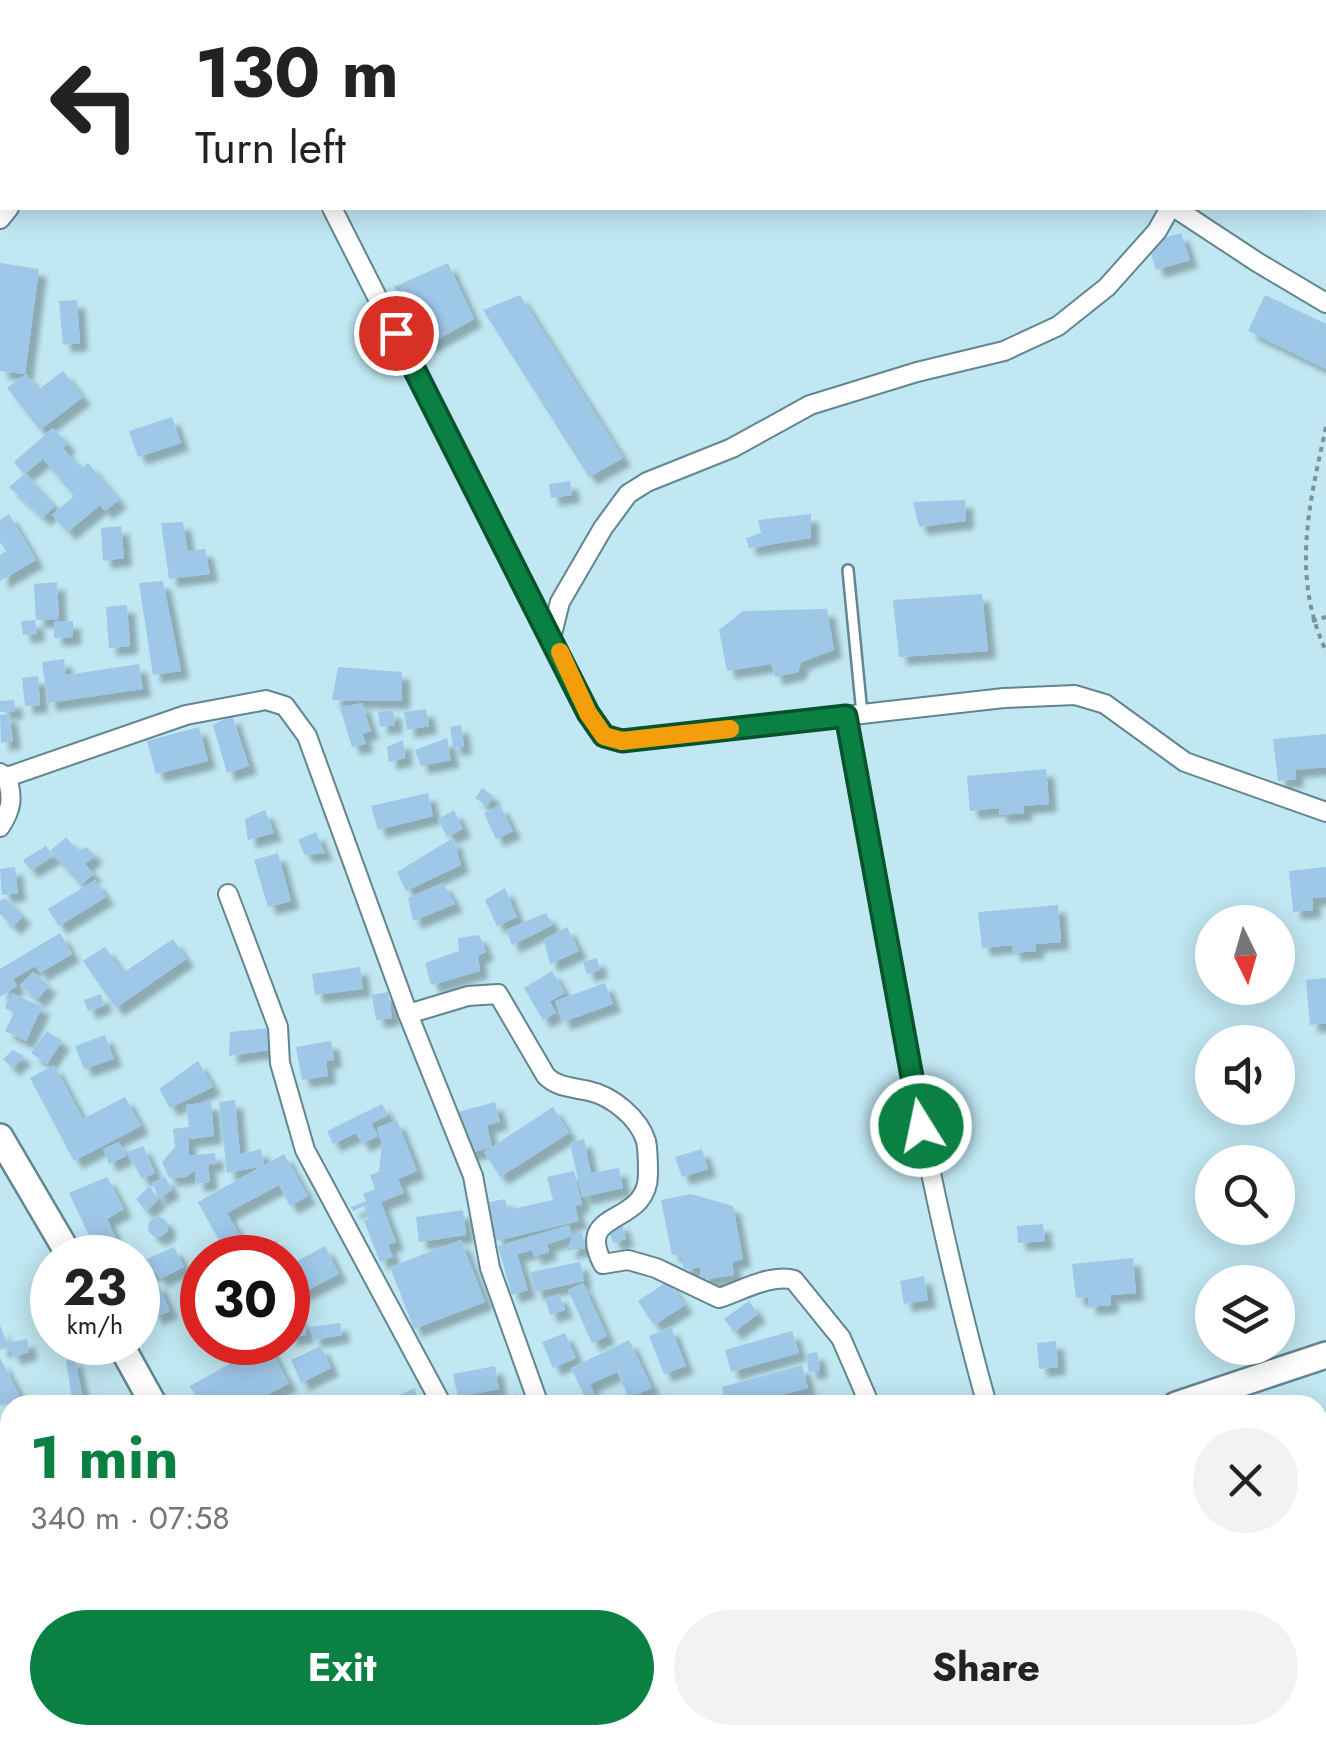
<!DOCTYPE html>
<meta charset="utf-8">
<style>
:root{--surface:#fff;--page:#f2f2f2;--text:#222;--muted:#767676;--accent:#0b8043}
body{margin:0;font-family:Jost,sans-serif;background:var(--page);color:var(--text);height:100vh;display:flex;flex-direction:column;font-size:38px;white-space:nowrap}
*{box-sizing:border-box;margin:0}
p{font-size:32px;color:var(--muted)}
.icon{flex:none;width:55px;height:55px;fill:none;stroke:currentColor;stroke-width:2;stroke-linecap:round;stroke-linejoin:round}
.map{position:relative;flex:1;overflow:hidden}
.details{position:absolute;left:0px;top:1395px;width:1328px;height:350px;display:flex;flex-direction:column;background:var(--surface);border-radius:30px 30px 0 0;box-shadow:0 5px 25px #0003}
.details>*{flex:none}
.banner{position:absolute;left:0px;top:0px;width:1328px;height:210px;box-shadow:0 5px 25px #0003;background:#fff;color:var(--text);overflow:hidden}
.needle{width:65px;rotate:175deg}
.buttons{position:absolute;left:1195px;top:905px;display:grid;gap:20px}
.buttons a{display:grid;place-items:center;width:100px;height:100px;border-radius:50%;background:var(--surface);box-shadow:0 5px 25px #0003;font-size:50px}
.speed{position:absolute;left:30px;top:1235px;display:flex;gap:20px;font-size:50px;font-weight:700;text-align:center}
.speed>*{display:grid;place-content:center;width:130px;height:130px;border-radius:50%;background:var(--surface);box-shadow:0 5px 25px #0003;line-height:1}
.speed small{font-size:25px;font-weight:400}
.speed .limit{border:15px solid #d22;background:#fff;color:#111}
.pin{position:absolute;display:grid;place-items:center;width:85px;height:85px;color:#fff;margin:-42px;border:5px solid #fff;border-radius:50%;box-shadow:0 2px 10px #0007}
.me{position:absolute;width:110px;margin:-55px;rotate:350deg;stroke-linejoin:round;filter:drop-shadow(0 0 8px #0008)}
.turn{display:flex;align-items:center;gap:35px;height:210px;padding:0 30px;font-size:45px}
.turn .icon{width:130px;height:130px;stroke-width:2.5}
.turn b{display:block;font-size:70px;line-height:85px}
.round{display:grid;place-items:center;flex:none;width:105px;height:105px;border-radius:52px;background:var(--page)}
.headline{display:flex;align-items:center;justify-content:space-between;height:170px;padding:0 30px}
h1{font-size:60px;font-weight:700;line-height:75px;color:var(--accent)}
.primary-button{display:flex;gap:20px;margin-top:auto;padding:20px 30px}
.primary-button a{flex:1;height:115px;border-radius:60px;background:var(--accent);color:#fff;font-size:40px;font-weight:700;line-height:115px;text-align:center}
.primary-button a+a{background:var(--page);color:var(--text)}
.map>svg:first-child{display:block}
.building{fill:#9ec7e8;filter:url(#shadow)}
.lines{fill:none;stroke-linecap:round;stroke-linejoin:round}
.lane-casing{stroke:#628690;stroke-width:14}
.street-casing{stroke:#628690;stroke-width:22}
.secondary-casing{stroke:#628690;stroke-width:30}
.path{stroke:#77939b;stroke-width:4;stroke-dasharray:5 5;stroke-linecap:butt}
.lane{stroke:#fff;stroke-width:9}
.street{stroke:#fff;stroke-width:18}
.secondary{stroke:#fff;stroke-width:25}
.route-casing{stroke:#07532c;stroke-width:25}
.route{stroke:#0b8043;stroke-width:18}
.slow{stroke:#f59e0b;stroke-width:18}
</style>
<div class="map">
<svg width="1326" height="1745" viewBox="0 0 1326 1745">
<defs>
<filter id="shadow"><feDropShadow dx="8" dy="8" stdDeviation="2.5" flood-color="#0004"/></filter>
</defs>
<rect width="100%" height="100%" fill="#c0e7f2"/>
<g class="building">
<path d="M1181 233 1190 260 1156 270 1148 243Z"/>
<path d="M0 263 39 269 25 374 0 371Z"/>
<path d="M448 263 474 319 428 345 394 287Z"/>
<path d="M520 295 623 458 589 477 483 310Z"/>
<path d="M1265 295 1326 324V369L1248 331Z"/>
<path d="M77 300 80 343 63 345 59 301Z"/>
<path d="M63 371 83 397 40 430 7 388 26 374 38 390Z"/>
<path d="M172 417 181 443 138 457 129 431Z"/>
<path d="M53 428 68 444 63 448 81 469 88 463 119 500 105 511 100 505 68 532 52 515 74 496 43 459 24 474 14 462Z"/>
<path d="M25 474 55 506 43 518 9 487Z"/>
<path d="M570 481 572 495 551 498 549 484Z"/>
<path d="M965 500 966 521 919 527 913 502Z"/>
<path d="M9 514 36 560 0 581V555L6 551 0 542V520Z"/>
<path d="M811 514V538L749 548 746 538 761 533 758 520Z"/>
<path d="M183 522 188 551 205 549 210 574 169 579 161 523Z"/>
<path d="M121 526 124 558 103 561 101 528Z"/>
<path d="M163 581 181 671 153 675 139 583Z"/>
<path d="M57 582 59 619 36 620 34 584Z"/>
<path d="M982 594 988 651 899 657 893 600Z"/>
<path d="M127 605 130 646 109 648 106 607Z"/>
<path d="M827 609 834 650 801 662 798 672 775 677 771 664 727 671 719 630 743 611Z"/>
<path d="M35 620 37 634 23 635 21 621Z"/>
<path d="M54 621H73V637L54 638Z"/>
<path d="M64 659 66 675 139 664 143 689 48 703 42 662Z"/>
<path d="M338 667 402 672V701L332 700Z"/>
<path d="M38 676 40 705 25 706 22 678Z"/>
<path d="M14 700 15 711 0 712V701Z"/>
<path d="M362 703 371 731 362 734 366 744 352 747 340 708Z"/>
<path d="M426 709 429 726 407 730 404 712Z"/>
<path d="M393 710 395 725 380 727 378 712Z"/>
<path d="M9 714 13 741 1 743 0 715Z"/>
<path d="M232 715 249 766 227 773 213 725Z"/>
<path d="M461 725 464 746 453 748 450 727Z"/>
<path d="M199 727 208 761 156 774 147 741Z"/>
<path d="M1326 734V767L1295 770 1296 779 1278 781 1273 739Z"/>
<path d="M447 738 451 760 421 766 415 750Z"/>
<path d="M403 740 405 758 389 762 387 747Z"/>
<path d="M1046 769 1049 804 1024 806V813L999 815V808L970 811 967 776Z"/>
<path d="M482 788 493 796 487 806 475 798Z"/>
<path d="M428 793 433 816 378 830 371 806Z"/>
<path d="M500 805 513 831 496 839 484 813Z"/>
<path d="M265 810 274 833 248 840 245 819Z"/>
<path d="M454 810 463 829 447 837 438 819Z"/>
<path d="M316 832 325 853 305 855 298 840Z"/>
<path d="M66 837 78 851 87 847 95 855 85 864 94 874 81 885 50 851Z"/>
<path d="M453 838 461 865 406 891 397 872Z"/>
<path d="M46 846 53 856 30 870 23 860Z"/>
<path d="M278 853 291 901 268 907 254 860Z"/>
<path d="M15 867 18 893 2 895 0 869Z"/>
<path d="M1326 867V897L1312 898 1313 910 1293 912 1289 871Z"/>
<path d="M95 880 106 897 59 926 48 909Z"/>
<path d="M443 883 455 904 413 921 408 898Z"/>
<path d="M505 888 517 917 497 926 485 900Z"/>
<path d="M5 898 23 916 13 927 0 914V901Z"/>
<path d="M1058 905 1061 942 1036 944V951L1012 953V945L982 948 978 912Z"/>
<path d="M546 913 553 925 512 945 506 930Z"/>
<path d="M567 927 579 951 550 964 544 940Z"/>
<path d="M60 933 72 954 40 973 35 966 13 979 17 986 0 997V969Z"/>
<path d="M479 935 486 952 478 956 480 971 431 985 425 963 459 951 458 938Z"/>
<path d="M173 939 186 959 116 1008 83 961 105 947 123 973Z"/>
<path d="M597 958 600 970 587 974 583 962Z"/>
<path d="M360 967 363 989 315 995 312 974Z"/>
<path d="M552 971 565 993 547 1003 550 1002 556 1013 543 1020 524 988Z"/>
<path d="M33 972 49 986 37 1000 20 985Z"/>
<path d="M1326 978V1023L1310 1025 1306 980Z"/>
<path d="M605 983 613 1004 563 1022 555 1001Z"/>
<path d="M388 992 392 1018 376 1020 372 995Z"/>
<path d="M12 993 42 1007 26 1041 5 1031 14 1013 5 1008Z"/>
<path d="M101 994 104 1005 88 1011 84 1000Z"/>
<path d="M269 1028V1050L229 1056 230 1032Z"/>
<path d="M47 1031 62 1041 47 1064 31 1053Z"/>
<path d="M105 1035 114 1059 84 1069 75 1046Z"/>
<path d="M331 1041 334 1060 326 1061 328 1076 302 1080 296 1047Z"/>
<path d="M13 1050 24 1056 12 1068 3 1059Z"/>
<path d="M198 1061 213 1087 170 1108 159 1089Z"/>
<path d="M54 1065 83 1119 125 1097 141 1126 74 1161 30 1078Z"/>
<path d="M235 1100 240 1154 261 1149 264 1166 227 1173 219 1102Z"/>
<path d="M211 1102 214 1136 188 1139 189 1156 215 1153 216 1163 208 1164 210 1182 196 1184 195 1171 185 1177 169 1178 162 1162 175 1147 173 1129 189 1127 186 1105Z"/>
<path d="M495 1102 500 1122 487 1125 492 1147 553 1107 569 1133 500 1177 484 1152 492 1147 466 1154 455 1113Z"/>
<path d="M382 1104 388 1115 371 1123 378 1136 362 1144 356 1133 333 1144 327 1131Z"/>
<path d="M397 1120 417 1171 398 1179 404 1193 381 1202 396 1242 388 1245 393 1257 380 1262 364 1221 369 1219 364 1206 353 1211 351 1207 366 1201 363 1194 375 1189 370 1175 379 1172 382 1142 377 1128Z"/>
<path d="M584 1139 591 1173 619 1168 623 1188 582 1197 570 1143Z"/>
<path d="M119 1142 126 1156 109 1164 103 1149Z"/>
<path d="M143 1146 155 1173 142 1179 127 1152Z"/>
<path d="M702 1149 708 1169 682 1177 675 1157Z"/>
<path d="M284 1154 308 1196 290 1206 279 1185 227 1213 250 1254 276 1240 286 1258H229L198 1202Z"/>
<path d="M574 1171 582 1204 575 1206 579 1221 496 1241 492 1226 485 1224 480 1204 505 1199 508 1210 553 1200 547 1177Z"/>
<path d="M107 1177 124 1209 107 1219 125 1258H100L69 1193Z"/>
<path d="M165 1177 172 1190 159 1198 152 1183Z"/>
<path d="M150 1186 158 1200 146 1211 136 1199Z"/>
<path d="M691 1194 733 1206 743 1259 732 1262 734 1275 701 1280 700 1267 684 1270 681 1254 672 1255 661 1200Z"/>
<path d="M463 1210 466 1235 419 1242 416 1217Z"/>
<circle cx="158" cy="1227" r="10"/>
<path d="M621 1222 626 1239 613 1243 608 1227Z"/>
<path d="M1043 1224 1045 1241 1018 1243 1017 1226Z"/>
<path d="M569 1225 572 1236 547 1244 549 1252 534 1257 532 1250 517 1254 528 1290 512 1295 498 1246Z"/>
<path d="M582 1232 585 1248 567 1251 572 1236Z"/>
<path d="M461 1240 485 1302 414 1329 390 1267Z"/>
<path d="M325 1246 339 1274 288 1300V1266Z"/>
<path d="M174 1247 184 1267 160 1279 154 1271 142 1278 138 1263Z"/>
<path d="M1133 1258 1136 1293 1110 1295 1111 1305 1088 1307V1297L1076 1298 1072 1264Z"/>
<path d="M580 1262 584 1281 535 1292 531 1272Z"/>
<path d="M924 1276 928 1300 904 1304 900 1281Z"/>
<path d="M668 1281 685 1305 654 1325 638 1301Z"/>
<path d="M158 1283 170 1311 155 1317 142 1290Z"/>
<path d="M583 1283 607 1336 592 1343 568 1290Z"/>
<path d="M559 1294 565 1310 550 1315 545 1299Z"/>
<path d="M749 1301 758 1314 734 1332 724 1319Z"/>
<path d="M292 1310 305 1324 306 1335 288 1338V1311Z"/>
<path d="M340 1323 342 1335 313 1340 311 1327Z"/>
<path d="M0 1325 7 1343 27 1339 29 1352 13 1357 9 1347 0 1350Z"/>
<path d="M671 1327 686 1366 664 1374 649 1336Z"/>
<path d="M792 1331 799 1353 731 1372 725 1350Z"/>
<path d="M565 1333 576 1358 553 1368 542 1342Z"/>
<path d="M629 1340 652 1388 629 1398 617 1372 590 1384 595 1395 586 1399 571 1368Z"/>
<path d="M1056 1341 1058 1367 1039 1369 1037 1343Z"/>
<path d="M267 1343 289 1383 250 1405H201L190 1386Z"/>
<path d="M321 1346 331 1368 301 1383 291 1360Z"/>
<path d="M817 1352 820 1370 809 1372 806 1354Z"/>
<path d="M74 1357 83 1397 72 1398 66 1361Z"/>
<path d="M0 1358 20 1396 1 1406 0 1404Z"/>
<path d="M802 1365 808 1388 755 1402 756 1405H726L722 1387Z"/>
<path d="M495 1366 499 1389 458 1397 453 1374Z"/>
<path d="M415 1388 417 1405H378Z"/>
<path d="M518 1394 519 1405H456V1403Z"/>
<path d="M717 1395 720 1405H688V1404Z"/>
<path d="M10 1435V1462L0 1467V1440Z"/>
<path d="M0 1472 10 1492V1497L0 1502Z"/>
<path d="M0 1529 3 1535 10 1532V1548L0 1552Z"/>
<path d="M0 1574 10 1594V1663L0 1668Z"/>
<path d="M26 1735H79L82 1743 20 1745 18 1738Z"/>
<path d="M356 1735H446L447 1739 428 1745H360Z"/>
<path d="M536 1735H561L565 1745H530L528 1738Z"/>
<path d="M569 1735H592L595 1745H573Z"/>
<path d="M741 1735H787L763 1745H744Z"/>
<path d="M950 1735H986L989 1745H953Z"/>
</g>
<g class="lines">
<g class="lane-casing">
<g id="lane">
<path d="M848 570 862 714"/>
<path d="M710 1735 714 1745"/>
</g>
</g>
<g class="street-casing">
<g id="street">
<path d="M135 0 138 2"/>
<path d="M162 2 163 0"/>
<path d="M1325 81 1326 80"/>
<path d="M332 208 588 713 604 737 622 741 1004 698 1075 695 1105 704 1185 762 1326 812"/>
<path d="M1175 208 1257 262 1326 303"/>
<path d="M0 219 9 208"/>
<path d="M551 638 560 602 603 528 628 494 647 482 732 448 810 405 917 372 1004 351 1058 326 1107 287 1157 231 1170 208"/>
<path d="M846 716C888 946 924 1179 987 1405"/>
<path d="M0 773 7 777 186 715 266 700 285 706 307 736 408 1014 473 1176 490 1268 539 1405"/>
<path d="M0 827C12 809 13 798 7 777"/>
<path d="M228 894 278 1027 280 1063 305 1150 442 1405"/>
<path d="M408 1014 468 996 498 994 546 1076C558 1088 573 1087 589 1091 612 1096 639 1118 646 1141 648 1150 648 1163 648 1173 649 1228 573 1207 603 1264L628 1260 656 1268 719 1298C741 1291 772 1273 794 1280L841 1338 870 1405"/>
<path d="M0 1569 10 1566"/>
<path d="M175 1735 179 1745"/>
<path d="M467 1735 469 1745"/>
<path d="M659 1735 662 1745"/>
<path d="M0 1744 1 1745"/>
<path d="M115 1745 143 1735"/>
</g>
</g>
<g class="secondary-casing">
<g id="secondary">
<path d="M0 1137 71 1258"/>
<path d="M119 1342 154 1405"/>
<path d="M1176 1405 1326 1355"/>
<path d="M334 1735 339 1745"/>
</g>
</g>
<g class="path">
<path d="M1326 427C1309 505 1291 576 1326 651"/>
<path d="M1312 621 1326 617"/>
</g>
<use href="#lane" class="lane"/>
<use href="#street" class="street"/>
<use href="#secondary" class="secondary"/>
</g>
<g class="lines">
<g class="route-casing">
<path id="route" d="M396 333 588 713 604 736 622 741 846 716 921 1126"/>
</g>
<use href="#route" class="route"/>
<path class="slow" d="M560 652 588 713 604 736 622 741 730 729"/>
</g>
</svg>
<div class="buttons">
<a><svg class="needle" viewBox="-14 -14 28 28"><path d="M0-13l5 13h-10z" fill="#e53935"/><path d="M0 13l5-13h-10z" fill="#767676"/></svg></a>
<a><svg class="icon" aria-label="sound" viewBox="0 0 24 24"><path d="M4 9h4l5-4v14l-5-4H4zM17 9q2 3 0 6"/></svg></a>
<a><svg class="icon" aria-label="search" viewBox="0 0 24 24"><circle cx="10" cy="10" r="6"/><path d="M15 15l6 6"/></svg></a>
<a><svg class="icon" aria-label="layers" viewBox="0 0 24 24"><path d="M12 4l9 5-9 5-9-5zM3 14l9 5 9-5"/></svg></a>
</div>
<div class="speed"><div>23<small>km/h</small></div><div class="limit">30</div></div>
<div class="pin" style="left:396px;top:333px;background:#d93025"><svg class="icon" aria-label="arrive" viewBox="0 0 24 24"><path d="M6 21V4h12l-3 4 3 4H6"/></svg></div>
<svg class="me" style="left:921px;top:1126px" viewBox="-20 -20 40 40"><circle r="17" fill="#0b8043" stroke="#fff" stroke-width="3"/><path d="M0-11L8 9 0 5-8 9z" fill="#fff"/></svg>
<div class="banner">
<div class="turn"><svg class="icon" aria-label="left" viewBox="0 0 24 24"><path d="M17 20v-9H6M10 6l-5 5 5 5"/></svg><div><b>130 m</b>Turn left</div></div>
</div>
<section class="details">
<div class="headline"><div><h1>1 min</h1><p>340 m · 07:58</p></div><a class="round"><svg class="icon" aria-label="close" viewBox="0 0 24 24"><path d="M6 6l12 12M18 6L6 18"/></svg></a></div>
<div class="primary-button"><a>Exit</a><a>Share</a></div>
</section>
</div>
